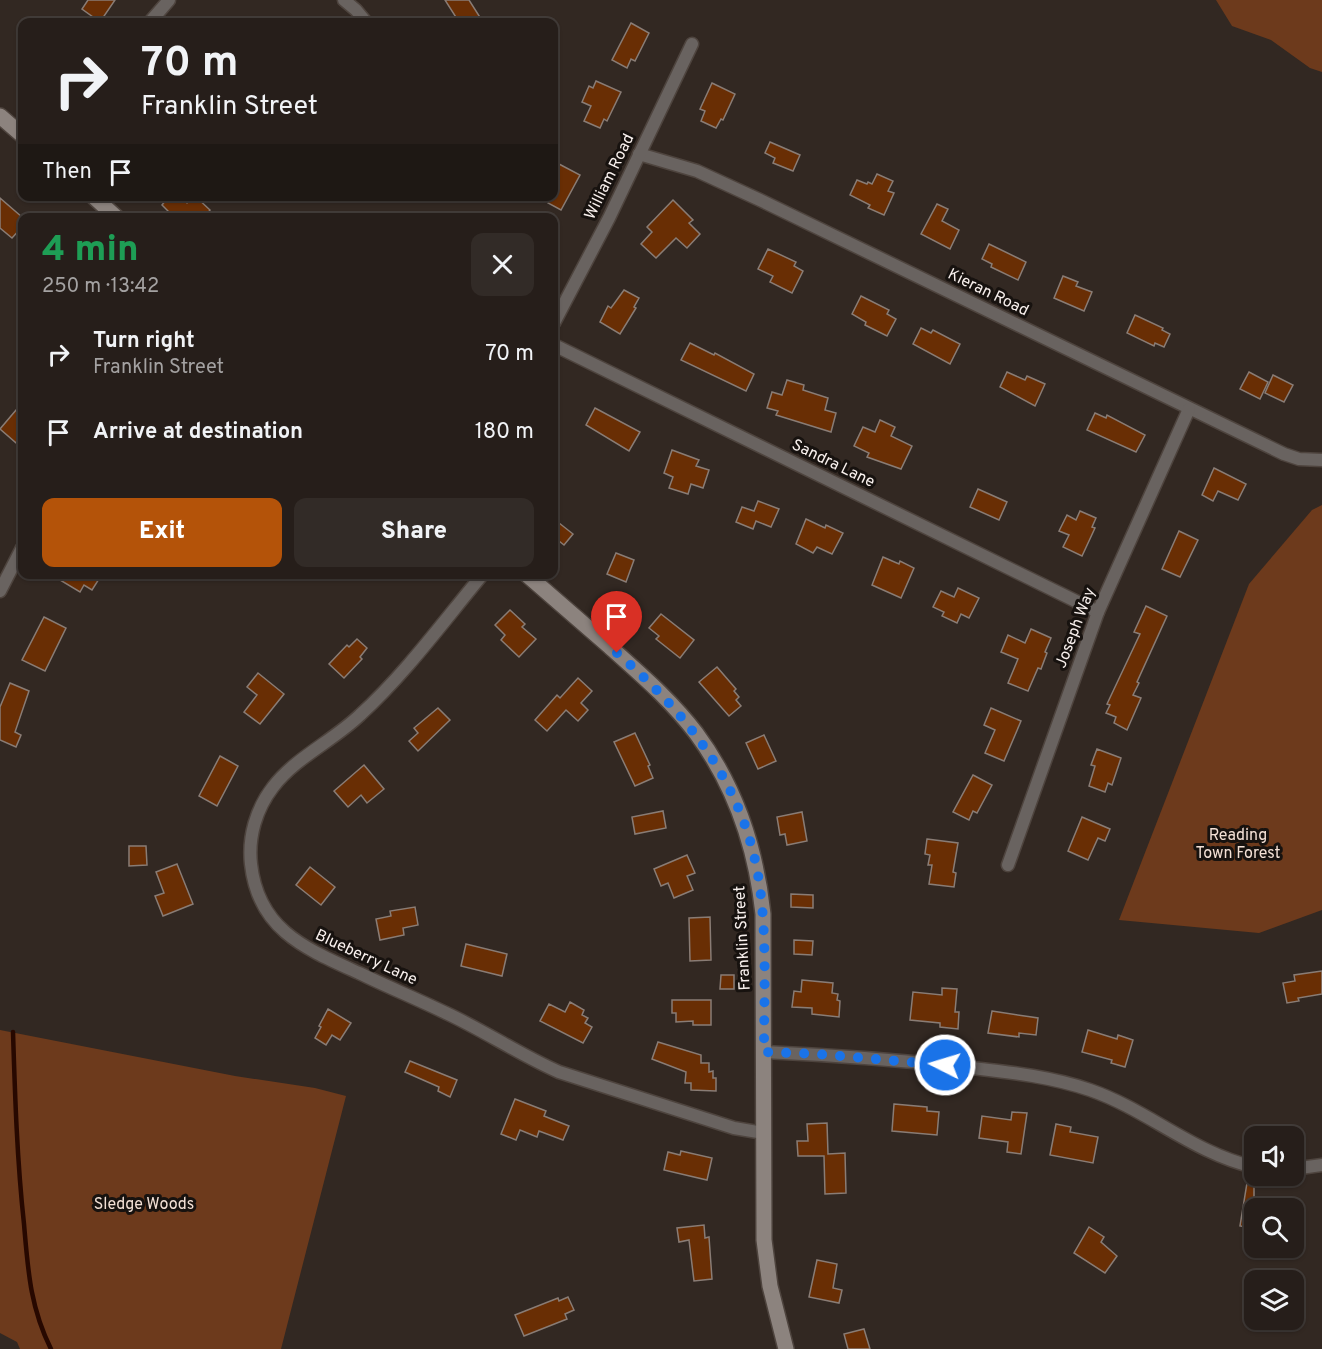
<!DOCTYPE html>
<meta charset="utf-8">
<style>
:root{--surface:#261e1a;--page:#322b27;--text:#f1f3f6;--muted:#a4a2a2;--line:#423c39;--accent:#b45309}
body{margin:0;font-family:Overpass,sans-serif;background:var(--page);color:var(--text);height:100vh;display:flex;flex-direction:column;font-size:22px;white-space:nowrap}
*{box-sizing:border-box;margin:0}
p{font-size:20px;color:var(--muted)}
.icon{flex:none;width:33px;height:33px;fill:none;stroke:currentColor;stroke-width:2;stroke-linecap:round;stroke-linejoin:round}
.map{position:relative;flex:1;overflow:hidden}
.side{position:absolute;left:18px;top:213px;width:540px;height:366px;display:flex;flex-direction:column;background:var(--surface);border-radius:12px;box-shadow:0 2px 4px #0004,0 0 0 2px var(--line)}
.side>*{flex:none}
.guide{position:absolute;left:18px;top:18px;width:540px;height:183px;border-radius:12px;box-shadow:0 2px 4px #0004,0 0 0 2px var(--line);background:#261e1a;color:var(--text);overflow:hidden}
.fabs{position:absolute;left:1244px;top:1126px;display:grid;gap:12px}
.fabs a{display:grid;place-items:center;width:60px;height:60px;border-radius:12px;background:var(--surface);box-shadow:0 2px 4px #0004,0 0 0 2px var(--line);font-size:30px}
.pin{position:absolute;display:grid;place-items:center;width:51px;height:51px;color:#fff;margin:-62px -26px;border-radius:50% 50% 50% 0;rotate:-45deg;box-shadow:0 0 6px #0007}
.pin .icon{rotate:45deg}
.me{position:absolute;width:66px;margin:-33px;rotate:275deg;stroke-linejoin:round;filter:drop-shadow(0 0 4px #0008)}
.turn{display:flex;align-items:center;gap:21px;height:126px;padding:0 24px;font-size:27px}
.turn .icon{width:78px;height:78px;stroke-width:2.5}
.turn b{display:block;font-size:42px;line-height:51px}
.then{display:flex;align-items:center;height:57px;padding:0 24px;background:#0003;gap:12px;font-size:22px}
.round{display:grid;place-items:center;flex:none;width:63px;height:63px;border-radius:12px;background:var(--page)}
.overview{display:flex;align-items:center;justify-content:space-between;height:102px;padding:0 24px}
h1{font-size:36px;font-weight:800;line-height:45px;color:#1e9e55}
.primary-button{display:flex;gap:12px;margin-top:auto;padding:12px 24px}
.primary-button a{flex:1;height:69px;border-radius:12px;background:var(--accent);color:#fff;font-size:24px;font-weight:800;line-height:69px;text-align:center}
.primary-button a+a{background:var(--page);color:var(--text)}
ul{padding:0;list-style:none}
li{display:flex;align-items:center;gap:18px;height:78px;padding:0 24px}
li div{flex:1}
li b{display:block;font-size:22px}
li em{font-style:normal}
.map>svg:first-child{display:block}
.green{fill:#6d3a1c}
.lines{fill:none;stroke-linecap:round;stroke-linejoin:round}
.stream{stroke:#270800;stroke-width:4.5}
.building{fill:#692e04;stroke:#897c75;stroke-width:1.5}
.street-casing{stroke:#4e443e;stroke-width:15}
.secondary-casing{stroke:#4e443e;stroke-width:18}
.street{stroke:#696360;stroke-width:12}
.secondary{stroke:#8c837e;stroke-width:15}
.route{stroke:#1a73e8;stroke-width:10;stroke-dasharray:0 18}
.labels{text-anchor:middle;dominant-baseline:central;stroke-width:6;stroke-linejoin:round;paint-order:stroke}
.street-label{font-size:16px;fill:#f8f0ed;stroke:#17120f}
.park-label{font-size:16px;fill:#f3e0d5;stroke:#17120f}
</style>
<div class="map">
<svg width="1322" height="1349" viewBox="0 0 1322 1349">
<rect width="100%" height="100%" fill="#322822"/>
<g class="green">
<path d="M1216 0H1322V72L1310 68 1271 40 1232 26Z"/>
<path d="M1322 505V910L1259 933 1119 920 1249 584 1312 510Z"/>
<path d="M0 1030 235 1076 315 1088 346 1096 281 1349H20L17 1342 0 1333Z"/>
</g>
<g class="lines">
<path class="stream" d="M13 1032C15 1096 17 1160 24 1224 28 1270 30 1307 51 1349"/>
</g>
<g class="building">
<path d="M88 0H115L100 22 82 9Z"/>
<path d="M445 0H469L483 22H459Z"/>
<path d="M631 23 649 33 635 61 631 59 627 68 612 60Z"/>
<path d="M596 81 621 92 607 121 604 119 600 128 584 121 591 106 582 102 589 86 593 88Z"/>
<path d="M712 83 735 94 723 120 721 119 716 128 701 121 705 111 700 109Z"/>
<path d="M770 142 800 155 793 171 773 163 775 158 765 153Z"/>
<path d="M559 164 580 175 561 210 548 203 551 196H554V176Z"/>
<path d="M877 174 893 181 888 191 894 193 884 215 868 208 870 205 850 195 857 180 867 184 868 182 872 184Z"/>
<path d="M169 196H179L187 203 192 196H195L210 210 204 218H165L169 212 162 205Z"/>
<path d="M0 198 22 217V227L12 238 0 228Z"/>
<path d="M673 200 693 220 689 223 700 234 687 248 676 238 656 258 641 244 652 232 647 227Z"/>
<path d="M937 204 948 209 942 221 959 230 950 249 921 234Z"/>
<path d="M989 244 1026 262 1018 280 991 267 992 264 982 259Z"/>
<path d="M768 249 796 262 794 266 803 271 792 293 770 282 773 276 758 269Z"/>
<path d="M1063 276 1078 282 1076 286 1092 292 1084 311 1054 298Z"/>
<path d="M624 290 639 298 634 307 636 308 620 334 600 322 608 306 611 308Z"/>
<path d="M861 296 889 310 887 314 896 319 887 336 865 325 866 322 852 314Z"/>
<path d="M1135 315 1163 328 1162 330 1170 334 1164 347 1155 343 1154 346 1127 333Z"/>
<path d="M921 328 931 333 933 330 960 344 950 364 913 344Z"/>
<path d="M690 343 714 355 715 353 754 374 746 391 681 360Z"/>
<path d="M1007 372 1025 380 1027 376 1045 384 1035 406 1000 387Z"/>
<path d="M1249 372 1268 382 1260 399 1240 389Z"/>
<path d="M1273 375 1293 385 1284 402 1265 393Z"/>
<path d="M787 380 804 385 803 390 828 398 825 410 836 413 831 432 776 415 778 411 767 408 772 392 782 395Z"/>
<path d="M22 403V448L0 429Z"/>
<path d="M595 408 640 432 629 451 586 425Z"/>
<path d="M1095 413 1106 418 1107 415 1145 435 1136 452 1087 430Z"/>
<path d="M880 420 895 427 891 436 912 446 901 469 867 457 869 453 854 446 863 427 875 432Z"/>
<path d="M672 450 699 460 696 466 709 470 703 488 691 484 688 494 669 488 673 477 664 473Z"/>
<path d="M1214 468 1246 484 1238 500 1218 491 1213 501 1202 495Z"/>
<path d="M978 489 1007 502 999 520 970 507Z"/>
<path d="M758 501 779 509 771 527 756 521 753 529 736 522 742 507 754 511Z"/>
<path d="M1080 511 1096 518 1092 527 1095 528 1082 556 1063 547 1069 535 1059 531 1067 515 1076 520Z"/>
<path d="M554 519 573 534 564 545 554 537Z"/>
<path d="M806 519 825 528 826 525 843 533 832 554 817 547 813 553 796 544Z"/>
<path d="M1179 531 1198 540 1180 577 1162 569Z"/>
<path d="M616 553 634 560 626 582 607 574Z"/>
<path d="M883 557 899 564 900 561 914 568 901 598 872 585Z"/>
<path d="M50 574H92L99 579 92 590 84 585 80 592Z"/>
<path d="M958 588 979 598 969 618 961 614 957 623 942 616 944 612 933 607 941 591 954 597Z"/>
<path d="M1146 606 1167 616 1137 682 1139 683 1133 695 1141 698 1127 730 1114 723 1116 717 1106 713 1110 705 1107 704 1140 634 1134 632Z"/>
<path d="M510 610 525 624 522 627 536 639 519 657 501 640 505 635 495 625Z"/>
<path d="M661 614 694 640 680 658 656 639 659 636 649 628Z"/>
<path d="M44 617 66 628 45 671 22 660Z"/>
<path d="M1031 629 1051 638 1045 652 1047 653 1041 669 1038 668 1028 691 1008 683 1018 659 1001 652 1008 635 1025 643Z"/>
<path d="M357 639 367 648 360 657 362 659 344 678 329 664 347 645 349 647Z"/>
<path d="M717 667 736 689 734 691 739 697 736 700 741 706 729 716 699 682Z"/>
<path d="M258 673 284 694 260 724 244 712 257 695 247 687Z"/>
<path d="M578 678 592 691 581 703 588 710 578 721 566 710 547 731 535 720 557 695 560 698Z"/>
<path d="M10 683 29 691 15 732 21 735 16 747 0 740V707Z"/>
<path d="M438 708 450 720 418 751 409 741 418 733 414 728Z"/>
<path d="M991 708 1021 721 1004 761 985 753 995 730 984 725Z"/>
<path d="M635 733 650 765 648 766 653 778 635 786 614 742Z"/>
<path d="M764 735 776 761 758 769 746 743Z"/>
<path d="M1097 749 1121 758 1112 785 1108 783 1105 792 1089 786 1095 766 1091 765Z"/>
<path d="M220 756 238 766 217 806 199 796Z"/>
<path d="M364 765 384 789 367 803 361 795 348 807 334 791Z"/>
<path d="M973 775 992 785 977 813 973 811 969 820 953 812Z"/>
<path d="M663 811 666 828 635 834 632 817Z"/>
<path d="M802 812 807 841 787 845 785 834 780 835 777 817Z"/>
<path d="M1082 817 1110 829 1105 841 1098 838 1088 860 1068 851Z"/>
<path d="M927 839 958 843 953 872 956 873 954 887 929 884 932 865H928L930 855 925 854Z"/>
<path d="M129 846H146L147 865 129 866Z"/>
<path d="M687 855 695 873 687 876 693 890 674 898 668 883 661 886 654 869Z"/>
<path d="M177 864 193 904 163 916 155 896 164 893 156 872Z"/>
<path d="M310 867 335 887 321 905 296 885Z"/>
<path d="M791 894 813 895V908L791 907Z"/>
<path d="M415 907 418 925 403 928 404 935 380 940 376 919 391 916 390 911Z"/>
<path d="M710 917 711 960 690 961 689 918Z"/>
<path d="M794 940 813 941 812 955 794 954Z"/>
<path d="M466 944 507 954 502 976 461 966Z"/>
<path d="M1322 971V994L1298 998 1299 1001 1287 1003 1283 983 1295 981 1294 975Z"/>
<path d="M721 975H734V989H720Z"/>
<path d="M802 980 833 983 832 993 838 994 837 1000 840 1001 839 1017 812 1014V1008L792 1007 794 991 801 992Z"/>
<path d="M942 988 957 989 955 1012H959L958 1029 940 1027V1023L910 1020 913 992 942 995Z"/>
<path d="M672 1000H711V1025H693V1021L676 1022V1013H672Z"/>
<path d="M570 1002 584 1010 582 1015 588 1018 585 1023 592 1027 583 1043 540 1021 549 1004 565 1012Z"/>
<path d="M328 1009 351 1023 340 1040 332 1035 326 1045 315 1038 321 1027 319 1026Z"/>
<path d="M992 1011 1038 1018 1036 1035 1019 1033V1037L988 1033Z"/>
<path d="M1088 1030 1117 1039 1118 1035 1133 1040 1125 1067 1111 1063 1112 1060 1082 1052Z"/>
<path d="M658 1042 701 1055V1063H709V1072L713 1071V1078H716V1091L691 1090V1083H685L686 1072 652 1059Z"/>
<path d="M410 1061 457 1080 450 1097 438 1091 439 1087 405 1072Z"/>
<path d="M515 1099 546 1111 544 1116 569 1126 563 1140 539 1131 537 1137 520 1130 516 1140 501 1134Z"/>
<path d="M894 1104 927 1107V1111L939 1112 937 1135 892 1131Z"/>
<path d="M1012 1112 1027 1113 1021 1154 1007 1152 1008 1142 979 1138 982 1116 1011 1120Z"/>
<path d="M827 1123 828 1154 845 1153 846 1193 825 1194 824 1156H798L797 1141H808L807 1124Z"/>
<path d="M1056 1124 1071 1127 1070 1132 1098 1137 1093 1163 1050 1155Z"/>
<path d="M681 1151 712 1158 707 1180 664 1170 668 1152 680 1155Z"/>
<path d="M1247 1183H1254V1223L1252 1228 1240 1226Z"/>
<path d="M704 1225 705 1238 709 1237 712 1279 694 1281 689 1240 679 1242 677 1228Z"/>
<path d="M1089 1227 1104 1237 1101 1242 1117 1256 1105 1273 1074 1253Z"/>
<path d="M817 1260 837 1264 833 1288 842 1290 839 1303 809 1297Z"/>
<path d="M568 1297 574 1310 565 1314 567 1319 524 1336 515 1315 558 1298 559 1301Z"/>
<path d="M864 1329 870 1349H848L844 1334Z"/>
</g>
<g class="lines">
<g class="street-casing">
<g id="street">
<path d="M344 0 356 10 366 22"/>
<path d="M150 22 169 0"/>
<path d="M639 154 697 171 760 200 1284 454 1299 459 1322 460"/>
<path d="M554 323 609 218 692 44"/>
<path d="M554 345 1098 612"/>
<path d="M483 574C443 622 406 673 360 715 333 741 296 757 273 787 256 809 248 837 251 864 258 930 306 949 359 973 388 987 417 999 446 1013 485 1031 520 1055 559 1072L734 1128 764 1133"/>
<path d="M0 591 22 548"/>
<path d="M1008 865 1098 612 1189 409"/>
<path d="M764 1052C831 1055 898 1060 964 1067 1007 1072 1049 1076 1090 1090 1148 1110 1193 1153 1254 1167"/>
<path d="M1293 1169 1322 1165"/>
</g>
</g>
<g class="secondary-casing">
<g id="secondary">
<path d="M0 116 22 135"/>
<path d="M93 196 117 218"/>
<path d="M526 574C554 598 581 622 609 646 639 673 671 700 696 733 736 787 756 848 763 914L764 1240 770 1286 786 1349"/>
</g>
</g>
<use href="#street" class="street"/>
<use href="#secondary" class="secondary"/>
</g>
<g class="lines">
<path class="route" d="M617 653C690 716 747 789 760 888 767 942 764 998 764 1052L816 1054 945 1065"/>
</g>
<g class="labels">
<g class="street-label">
<text transform="translate(610 177) rotate(-64)">William Road</text>
<text transform="translate(988 293) rotate(26)">Kieran Road</text>
<text transform="translate(833 464) rotate(26)">Sandra Lane</text>
<text transform="translate(1076 628) rotate(-69)">Joseph Way</text>
<text transform="translate(743 938) rotate(-93)">Franklin Street</text>
<text transform="translate(366 958) rotate(25)">Blueberry Lane</text>
</g>
<g class="park-label">
<text x="1238" y="836">Reading<tspan x="1238" dy="18">Town Forest</tspan></text>
<text x="144" y="1205">Sledge Woods</text>
</g>
</g>
</svg>
<div class="fabs">
<a><svg class="icon" aria-label="sound" viewBox="0 0 24 24"><path d="M4 9h4l5-4v14l-5-4H4zM17 9q2 3 0 6"/></svg></a>
<a><svg class="icon" aria-label="search" viewBox="0 0 24 24"><circle cx="10" cy="10" r="6"/><path d="M15 15l6 6"/></svg></a>
<a><svg class="icon" aria-label="layers" viewBox="0 0 24 24"><path d="M12 4l9 5-9 5-9-5zM3 14l9 5 9-5"/></svg></a>
</div>
<div class="pin" style="left:617px;top:653px;background:#d93025"><svg class="icon" aria-label="arrive" viewBox="0 0 24 24"><path d="M6 21V4h12l-3 4 3 4H6"/></svg></div>
<svg class="me" style="left:945px;top:1065px" viewBox="-20 -20 40 40"><circle r="17" fill="#1a73e8" stroke="#fff" stroke-width="3"/><path d="M0-11L8 9 0 5-8 9z" fill="#fff"/></svg>
<div class="guide">
<div class="turn"><svg class="icon" aria-label="right" viewBox="0 0 24 24"><path d="M7 20v-9h11M14 6l5 5-5 5"/></svg><div><b>70 m</b>Franklin Street</div></div>
<div class="then">Then<svg class="icon" aria-label="arrive" viewBox="0 0 24 24"><path d="M6 21V4h12l-3 4 3 4H6"/></svg></div>
</div>
<section class="side">
<div class="overview"><div><h1>4 min</h1><p>250 m · 13:42</p></div><a class="round"><svg class="icon" aria-label="close" viewBox="0 0 24 24"><path d="M6 6l12 12M18 6L6 18"/></svg></a></div>
<ul>
<li><svg class="icon" aria-label="right" viewBox="0 0 24 24"><path d="M7 20v-9h11M14 6l5 5-5 5"/></svg><div><b>Turn right</b><p>Franklin Street</p></div><em>70 m</em></li>
<li><svg class="icon" aria-label="arrive" viewBox="0 0 24 24"><path d="M6 21V4h12l-3 4 3 4H6"/></svg><div><b>Arrive at destination</b></div><em>180 m</em></li>
</ul>
<div class="primary-button"><a>Exit</a><a>Share</a></div>
</section>
</div>
